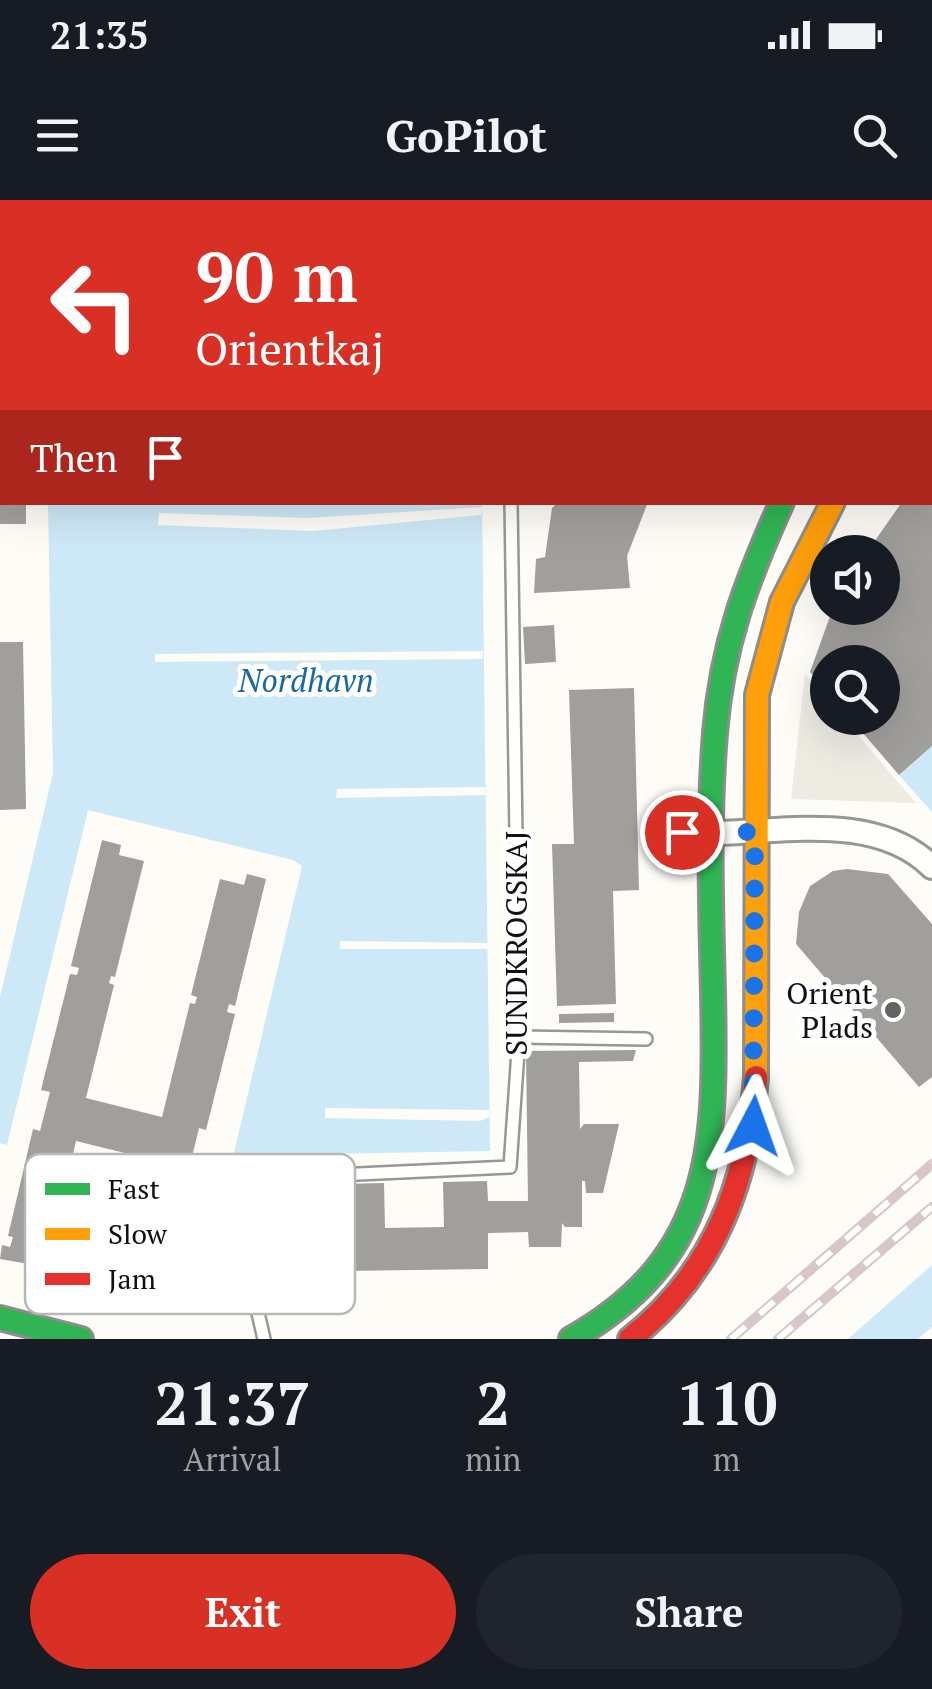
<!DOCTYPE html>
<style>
:root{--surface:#171b24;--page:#20242c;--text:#f1f3f6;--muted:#9ea1a6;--accent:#d93025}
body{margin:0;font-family:"PT Serif",serif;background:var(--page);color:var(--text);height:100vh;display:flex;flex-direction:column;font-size:38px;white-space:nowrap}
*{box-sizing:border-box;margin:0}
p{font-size:32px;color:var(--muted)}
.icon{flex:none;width:55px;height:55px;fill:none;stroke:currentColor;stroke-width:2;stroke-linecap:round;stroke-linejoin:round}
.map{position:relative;height:1139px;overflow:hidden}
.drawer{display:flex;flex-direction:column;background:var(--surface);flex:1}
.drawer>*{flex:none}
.top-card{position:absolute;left:0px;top:0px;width:932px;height:305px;box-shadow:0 10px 40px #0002;background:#d93025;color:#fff;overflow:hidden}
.buttons{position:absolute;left:810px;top:335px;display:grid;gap:20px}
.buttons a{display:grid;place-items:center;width:90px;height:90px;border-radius:50%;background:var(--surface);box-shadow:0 10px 40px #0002;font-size:50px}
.pin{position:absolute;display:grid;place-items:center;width:85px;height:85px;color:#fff;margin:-42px;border:5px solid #fff;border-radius:50%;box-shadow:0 2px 10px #0007}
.me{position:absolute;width:110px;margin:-55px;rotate:4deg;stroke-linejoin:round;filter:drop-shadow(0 0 8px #0008)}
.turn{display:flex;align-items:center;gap:35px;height:210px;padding:0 30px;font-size:45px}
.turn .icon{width:130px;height:130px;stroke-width:2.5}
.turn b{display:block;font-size:70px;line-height:85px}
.then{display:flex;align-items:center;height:95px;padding:0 30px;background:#0003;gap:20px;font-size:38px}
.eta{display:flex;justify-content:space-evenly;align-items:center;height:170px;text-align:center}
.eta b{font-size:60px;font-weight:800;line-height:70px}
.button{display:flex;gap:20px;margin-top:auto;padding:20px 30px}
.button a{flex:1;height:115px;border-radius:60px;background:var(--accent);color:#fff;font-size:40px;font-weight:800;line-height:115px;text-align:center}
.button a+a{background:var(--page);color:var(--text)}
.status{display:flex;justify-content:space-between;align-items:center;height:70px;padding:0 50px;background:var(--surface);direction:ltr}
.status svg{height:28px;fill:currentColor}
header{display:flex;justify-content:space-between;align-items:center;height:130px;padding:0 30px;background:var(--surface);font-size:45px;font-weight:800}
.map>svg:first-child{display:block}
.plaza{fill:#edebe2}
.water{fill:#cde8f7}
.pier{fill:#fdfcf7}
.building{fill:#a19f9c;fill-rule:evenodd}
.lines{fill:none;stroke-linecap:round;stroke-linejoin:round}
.lane-casing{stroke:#979795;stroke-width:16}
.street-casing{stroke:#979795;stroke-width:28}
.fast-casing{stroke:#8e8d8b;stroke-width:28}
.slow-casing{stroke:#8e8d8b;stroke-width:28}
.jam-casing{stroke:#8e8d8b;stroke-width:28}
.lane{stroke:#fffffe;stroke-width:11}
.street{stroke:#fffffe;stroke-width:22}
.fast{stroke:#30b455;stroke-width:22}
.slow{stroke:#ff9f0a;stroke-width:22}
.jam{stroke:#e5322d;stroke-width:22}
.rail-casing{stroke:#d9c6c7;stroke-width:10}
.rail{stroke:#fff;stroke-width:6;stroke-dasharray:19;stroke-linecap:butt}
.route{stroke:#1a73e8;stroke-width:18;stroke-dasharray:0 32.4}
.poi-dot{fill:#646362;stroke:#fff;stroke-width:4}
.labels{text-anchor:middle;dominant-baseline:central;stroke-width:10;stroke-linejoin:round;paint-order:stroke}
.street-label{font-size:30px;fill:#111;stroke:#fff}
.poi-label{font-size:30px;fill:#111;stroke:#fff;text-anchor:end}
.water-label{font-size:32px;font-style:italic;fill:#1768a6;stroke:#fff}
.key{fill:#fff;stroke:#b8b8b8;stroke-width:2.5}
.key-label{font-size:28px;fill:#111}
</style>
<div class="status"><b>21:35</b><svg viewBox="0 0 49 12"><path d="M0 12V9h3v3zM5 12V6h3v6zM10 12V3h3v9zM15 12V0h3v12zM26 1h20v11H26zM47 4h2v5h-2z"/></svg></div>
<header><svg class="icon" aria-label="menu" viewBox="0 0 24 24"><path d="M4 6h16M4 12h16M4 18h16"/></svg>GoPilot<svg class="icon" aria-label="search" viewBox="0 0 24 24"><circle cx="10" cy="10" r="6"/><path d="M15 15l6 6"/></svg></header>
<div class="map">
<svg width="932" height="1139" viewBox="0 0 932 1139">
<rect width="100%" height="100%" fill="#fdfcf7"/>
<path class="plaza" d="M805 474 827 499 828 518H843L916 603 791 599Z"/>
<g class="water">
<path d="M45 0H380L378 2Z"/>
<path d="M48 303H482L490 951 266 955 252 982H227L302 666 293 660 88 610 7 945 0 943V797L53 573Z"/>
<path d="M932 546V612L899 575Z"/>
<path d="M932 1065V1127L918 1139H848Z"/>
</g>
<g class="pier">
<path d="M482 307 481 315 313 331 158 325 159 313 309 318Z"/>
<path d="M483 451V459L155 462V454Z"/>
<path d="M485 587 486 595 336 598 337 589Z"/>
<path d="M340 741 489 743V749H340Z"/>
<path d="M325 908 489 910V917L480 921 325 918Z"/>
</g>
<g class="building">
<rect x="0" y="302" width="26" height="22"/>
<path d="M558 302H648L627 356 630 388 534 393 536 359 545 357 552 308Z"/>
<path d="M902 302H932V546L899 575 850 518H882V462H828V492L810 472 833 408H882V352H867Z"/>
<path d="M554 425 556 462 525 464 523 427Z"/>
<path d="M0 442H23L26 609 0 610Z"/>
<path d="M634 488 639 690 613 691 616 804 557 806 552 644H574L569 490Z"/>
<path d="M102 640 121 645 119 655 144 661 115 777 111 776 109 783 114 785 86 898 162 917 190 803 195 804 197 797 191 795 220 679 244 685 247 674 266 679 235 806 229 804 227 812 235 814 206 930 199 928 190 965 198 968 171 1089 0 1059 2 1045 10 1047 13 1037 8 1036 33 929 40 931 50 892 41 890 70 774 77 775 79 768 71 766ZM76 941 153 960 135 1033 59 1015Z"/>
<path d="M847 669 888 674 932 724V877L919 887 796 744 799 712 810 686 833 671Z"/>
<path d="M614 813V822L559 823V814Z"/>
<path d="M636 850 633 861 579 862 580 929 584 924H619L603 993H586L585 981H582V1027H565L562 1023 561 1047H529L528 1032 488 1033V1069L342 1071 341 984 384 983 385 1028 444 1027 443 982 487 981 488 1001H528L526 851Z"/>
</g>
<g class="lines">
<g class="lane-casing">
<g id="lane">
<path d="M573 2 575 0"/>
<path d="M650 631 711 633"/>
<path d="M519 837 646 839"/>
<path d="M293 977 510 967 519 837 511 302"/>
<path d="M259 1028 255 1100 264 1139"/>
</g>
</g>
<g class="street-casing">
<g id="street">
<path d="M930 230 932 231"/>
<path d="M713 633C784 632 876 612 932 667"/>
</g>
</g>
<g class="fast-casing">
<g id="fast">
<path d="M930 144 932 142"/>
<path d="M930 196 932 194"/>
<path d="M0 1118 81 1139"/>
<path d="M571 1139C717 1056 716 942 713 792 711 706 708 619 715 533 722 445 746 382 782 302"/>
</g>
</g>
<g class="slow-casing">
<path id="slow" d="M756 877 757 495 782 402 833 302"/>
</g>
<g class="jam-casing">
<path id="jam" d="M630 1139C714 1073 748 982 756 877"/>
</g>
<use href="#lane" class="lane"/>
<use href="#street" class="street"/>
<use href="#fast" class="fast"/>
<use href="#slow" class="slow"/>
<use href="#jam" class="jam"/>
<g class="rail-casing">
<g id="rail">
<path d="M731 1139 932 964"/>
<path d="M778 1139 932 1007"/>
</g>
</g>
<use href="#rail" class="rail"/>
</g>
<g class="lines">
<path class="route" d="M682 632H755L753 926"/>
</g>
<circle class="poi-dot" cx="893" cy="810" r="10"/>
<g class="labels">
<g class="street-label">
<text transform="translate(516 743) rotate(-90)">SUNDKROGSKAJ</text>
</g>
<g class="poi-label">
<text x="873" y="793">Orient<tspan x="873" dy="34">Plads</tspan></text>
</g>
<g class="water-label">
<text x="306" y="480">Nordhavn</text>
</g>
</g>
<rect x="25" y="954" width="330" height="160" rx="15" class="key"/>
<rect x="45" y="983" width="45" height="12" fill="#30b455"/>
<rect x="45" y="1028" width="45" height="12" fill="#ff9f0a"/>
<rect x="45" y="1073" width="45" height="12" fill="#e5322d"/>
<g class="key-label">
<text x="108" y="999">Fast</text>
<text x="108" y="1044">Slow</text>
<text x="108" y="1089">Jam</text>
</g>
</svg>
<div class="buttons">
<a><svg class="icon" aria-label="sound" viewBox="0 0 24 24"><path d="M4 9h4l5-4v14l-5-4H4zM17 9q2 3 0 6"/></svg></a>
<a><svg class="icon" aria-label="search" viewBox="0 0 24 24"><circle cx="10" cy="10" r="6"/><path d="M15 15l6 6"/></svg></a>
</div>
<div class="pin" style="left:682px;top:632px;background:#d93025"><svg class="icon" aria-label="arrive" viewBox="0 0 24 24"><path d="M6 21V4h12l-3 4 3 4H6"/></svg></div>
<svg class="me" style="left:753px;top:926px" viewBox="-20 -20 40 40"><path d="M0-17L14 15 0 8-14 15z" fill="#1a73e8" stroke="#fff" stroke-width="4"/></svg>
<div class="top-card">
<div class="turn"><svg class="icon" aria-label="left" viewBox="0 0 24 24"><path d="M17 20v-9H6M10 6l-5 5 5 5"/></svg><div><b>90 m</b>Orientkaj</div></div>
<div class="then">Then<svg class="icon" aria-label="arrive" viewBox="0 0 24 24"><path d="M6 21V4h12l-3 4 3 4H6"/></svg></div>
</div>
</div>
<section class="drawer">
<div class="eta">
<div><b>21:37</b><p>Arrival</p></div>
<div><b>2</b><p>min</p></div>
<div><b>110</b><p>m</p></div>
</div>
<div class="button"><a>Exit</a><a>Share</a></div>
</section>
